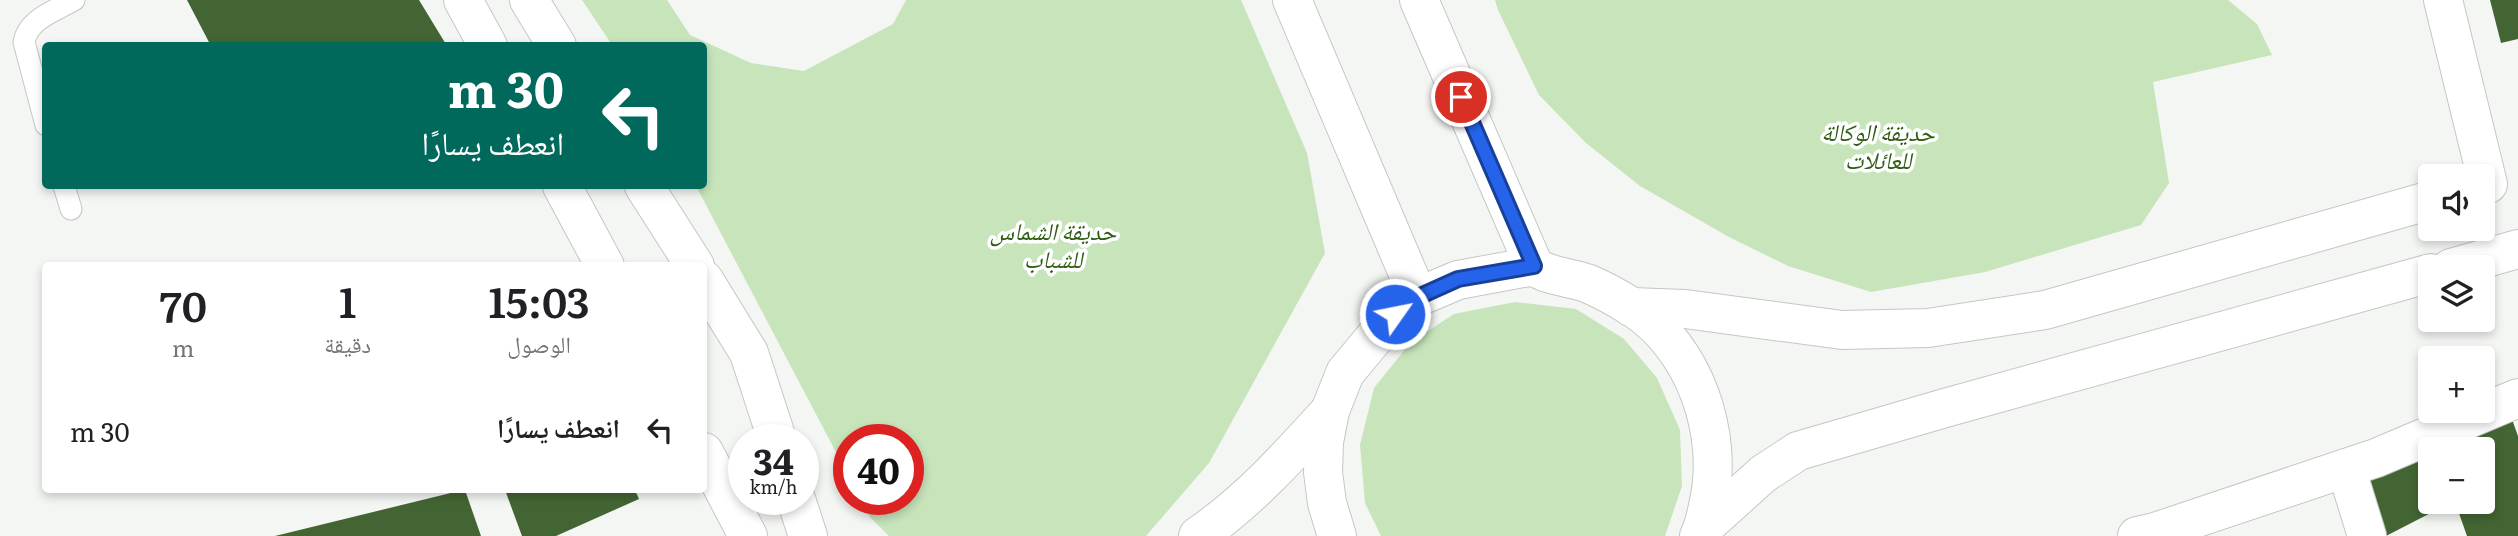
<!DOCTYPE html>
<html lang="ar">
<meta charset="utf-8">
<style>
:root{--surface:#fff;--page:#f2f2f2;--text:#202124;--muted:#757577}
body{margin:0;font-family:Literata,"Noto Naskh Arabic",serif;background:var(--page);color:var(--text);direction:rtl;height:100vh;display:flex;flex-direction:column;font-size:26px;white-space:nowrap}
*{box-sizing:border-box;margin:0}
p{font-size:23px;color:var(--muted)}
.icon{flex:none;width:38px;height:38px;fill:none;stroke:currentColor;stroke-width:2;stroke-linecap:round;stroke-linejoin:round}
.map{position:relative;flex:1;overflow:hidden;direction:ltr}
.drawer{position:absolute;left:42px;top:262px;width:665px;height:231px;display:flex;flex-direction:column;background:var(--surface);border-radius:7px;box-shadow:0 4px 10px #0003;direction:rtl}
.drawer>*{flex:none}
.hud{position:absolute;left:42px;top:42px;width:665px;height:147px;border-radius:7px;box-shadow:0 4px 10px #0003;direction:rtl;background:#00695c;color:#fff;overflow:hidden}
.tools{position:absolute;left:2418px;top:164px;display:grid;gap:14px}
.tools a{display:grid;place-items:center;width:77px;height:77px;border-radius:7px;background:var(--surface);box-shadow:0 4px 10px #0003;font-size:35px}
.speed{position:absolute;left:728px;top:424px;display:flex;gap:14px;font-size:35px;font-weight:700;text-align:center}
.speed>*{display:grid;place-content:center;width:91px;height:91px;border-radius:50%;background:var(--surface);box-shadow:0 4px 10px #0003;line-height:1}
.speed small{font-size:18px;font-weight:400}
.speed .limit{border:10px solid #d22;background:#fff;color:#111}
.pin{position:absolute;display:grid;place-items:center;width:60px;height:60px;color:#fff;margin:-30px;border:4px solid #fff;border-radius:50%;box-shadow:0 2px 7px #0007}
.me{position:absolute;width:77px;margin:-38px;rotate:57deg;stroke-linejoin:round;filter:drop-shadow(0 0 5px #0008)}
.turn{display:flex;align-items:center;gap:24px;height:147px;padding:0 28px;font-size:32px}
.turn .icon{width:91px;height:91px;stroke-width:2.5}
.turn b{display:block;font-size:49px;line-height:60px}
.eta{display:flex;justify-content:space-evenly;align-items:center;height:119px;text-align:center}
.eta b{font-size:42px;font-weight:600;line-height:49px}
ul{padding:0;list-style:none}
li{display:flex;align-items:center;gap:21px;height:98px;padding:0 28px}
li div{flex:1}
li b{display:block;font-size:26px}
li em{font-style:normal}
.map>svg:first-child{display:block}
.green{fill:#c7e4bb}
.building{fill:#436533}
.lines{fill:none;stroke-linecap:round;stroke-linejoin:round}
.service-casing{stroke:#c5c7c4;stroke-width:23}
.minor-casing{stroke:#c5c7c4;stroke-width:40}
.tertiary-casing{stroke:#c5c7c4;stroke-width:40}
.service{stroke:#fff;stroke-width:21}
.minor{stroke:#fff;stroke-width:38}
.tertiary{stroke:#fff;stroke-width:38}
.route-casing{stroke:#184099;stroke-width:18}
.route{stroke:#2563eb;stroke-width:12}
.labels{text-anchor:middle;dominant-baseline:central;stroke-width:7;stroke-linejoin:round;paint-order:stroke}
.park-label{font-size:24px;font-style:italic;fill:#2e5d13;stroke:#fff}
</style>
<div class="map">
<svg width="2518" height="536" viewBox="0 0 2518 536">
<rect width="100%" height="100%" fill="#f4f6f3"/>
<g class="green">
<path d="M582 0H667L690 35 751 63 804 71 893 24 906 0H1241L1307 153 1325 253 1209 463 1146 536H889L869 516 860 499H908V439H849V477L696 186H704V46L612 45Z"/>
<path d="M1495 0H2228L2257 24 2272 55 2153 82 2169 183 2141 225 1985 272 1871 292 1788 266 1729 237 1640 186 1586 143 1539 95 1498 10Z"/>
<path d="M1515 302 1576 309 1624 339 1657 378 1680 430 1682 486 1665 536H1381L1365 503 1360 445 1374 388 1411 342 1454 314Z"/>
</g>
<g class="building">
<path d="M187 0H419L447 46H211Z"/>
<path d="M2490 0H2518V39L2501 43Z"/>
<path d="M2509 411 2518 436V536H2467L2455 502H2483V450H2431Z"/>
<path d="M2431 450V502H2452L2386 536 2367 482Z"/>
<path d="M463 490H465L481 536H275Z"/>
<path d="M505 490H635L639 499 556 536H522Z"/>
</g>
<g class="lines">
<g class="service-casing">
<g id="service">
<path d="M46 125 24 42C28 19 55 11 74 0"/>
<path d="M64 186 71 209"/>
</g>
</g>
<g class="minor-casing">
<g id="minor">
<path d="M463 0 488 46"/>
<path d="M529 0 557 46"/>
<path d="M2443 0 2488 184"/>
<path d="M562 186 605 266"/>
<path d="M644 186 695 266"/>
<path d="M2451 268 2518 249"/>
<path d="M704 280 749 353 777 439"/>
<path d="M1631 307 1685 309 1842 330 1928 328 2045 310 2431 200"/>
<path d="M704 452 748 536"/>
<path d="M2346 468 2367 536"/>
<path d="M796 499 808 536"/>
<path d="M1703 528 1763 474 1798 451 1945 408 2431 273"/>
<path d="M1198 536C1249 501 1289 456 1330 411"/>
<path d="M2137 536 2155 532 2376 458 2518 398"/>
</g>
</g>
<g class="tertiary-casing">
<g id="tertiary">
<path d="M1292 0 1418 297"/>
<path d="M1419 0 1534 266"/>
<path d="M1337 536 1327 503 1323 472 1324 442 1330 411 1345 373 1394 314 1418 297 1458 280 1534 266C1548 277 1571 277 1589 284 1603 290 1619 299 1632 307 1695 347 1725 435 1708 506 1706 516 1704 526 1699 536"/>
</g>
</g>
<use href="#service" class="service"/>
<use href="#minor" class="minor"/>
<use href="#tertiary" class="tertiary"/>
</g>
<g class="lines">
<g class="route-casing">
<path id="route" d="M1395 314 1418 297 1458 279 1534 266 1461 97"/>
</g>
<use href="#route" class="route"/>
</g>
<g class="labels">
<g class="park-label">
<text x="1878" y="130">حديقة الوكالة<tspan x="1878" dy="28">للعائلات</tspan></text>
<text x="1053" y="229">حديقة الشماس<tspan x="1053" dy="28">للشباب</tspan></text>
</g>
</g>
</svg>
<div class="tools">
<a><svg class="icon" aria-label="sound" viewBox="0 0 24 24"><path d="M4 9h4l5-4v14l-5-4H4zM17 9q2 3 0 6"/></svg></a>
<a><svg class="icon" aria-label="layers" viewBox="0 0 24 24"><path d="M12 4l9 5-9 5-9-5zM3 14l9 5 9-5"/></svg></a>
<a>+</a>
<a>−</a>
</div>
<div class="speed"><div>34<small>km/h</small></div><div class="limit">40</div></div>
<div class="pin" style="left:1461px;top:97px;background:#d93025"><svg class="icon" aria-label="arrive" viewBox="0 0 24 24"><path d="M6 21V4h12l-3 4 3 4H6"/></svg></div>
<svg class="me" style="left:1395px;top:314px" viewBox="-20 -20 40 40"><circle r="17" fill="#2563eb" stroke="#fff" stroke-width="3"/><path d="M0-11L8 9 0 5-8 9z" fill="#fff"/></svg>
<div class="hud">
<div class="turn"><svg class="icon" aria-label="left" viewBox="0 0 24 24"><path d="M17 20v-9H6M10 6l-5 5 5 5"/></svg><div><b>30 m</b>انعطف يسارًا</div></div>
</div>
<section class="drawer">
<div class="eta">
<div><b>15:03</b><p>الوصول</p></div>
<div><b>1</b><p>دقيقة</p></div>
<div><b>70</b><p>m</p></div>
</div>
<ul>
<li><svg class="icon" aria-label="left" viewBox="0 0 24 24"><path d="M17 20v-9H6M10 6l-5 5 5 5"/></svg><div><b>انعطف يسارًا</b></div><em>30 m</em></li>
</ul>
</section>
</div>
